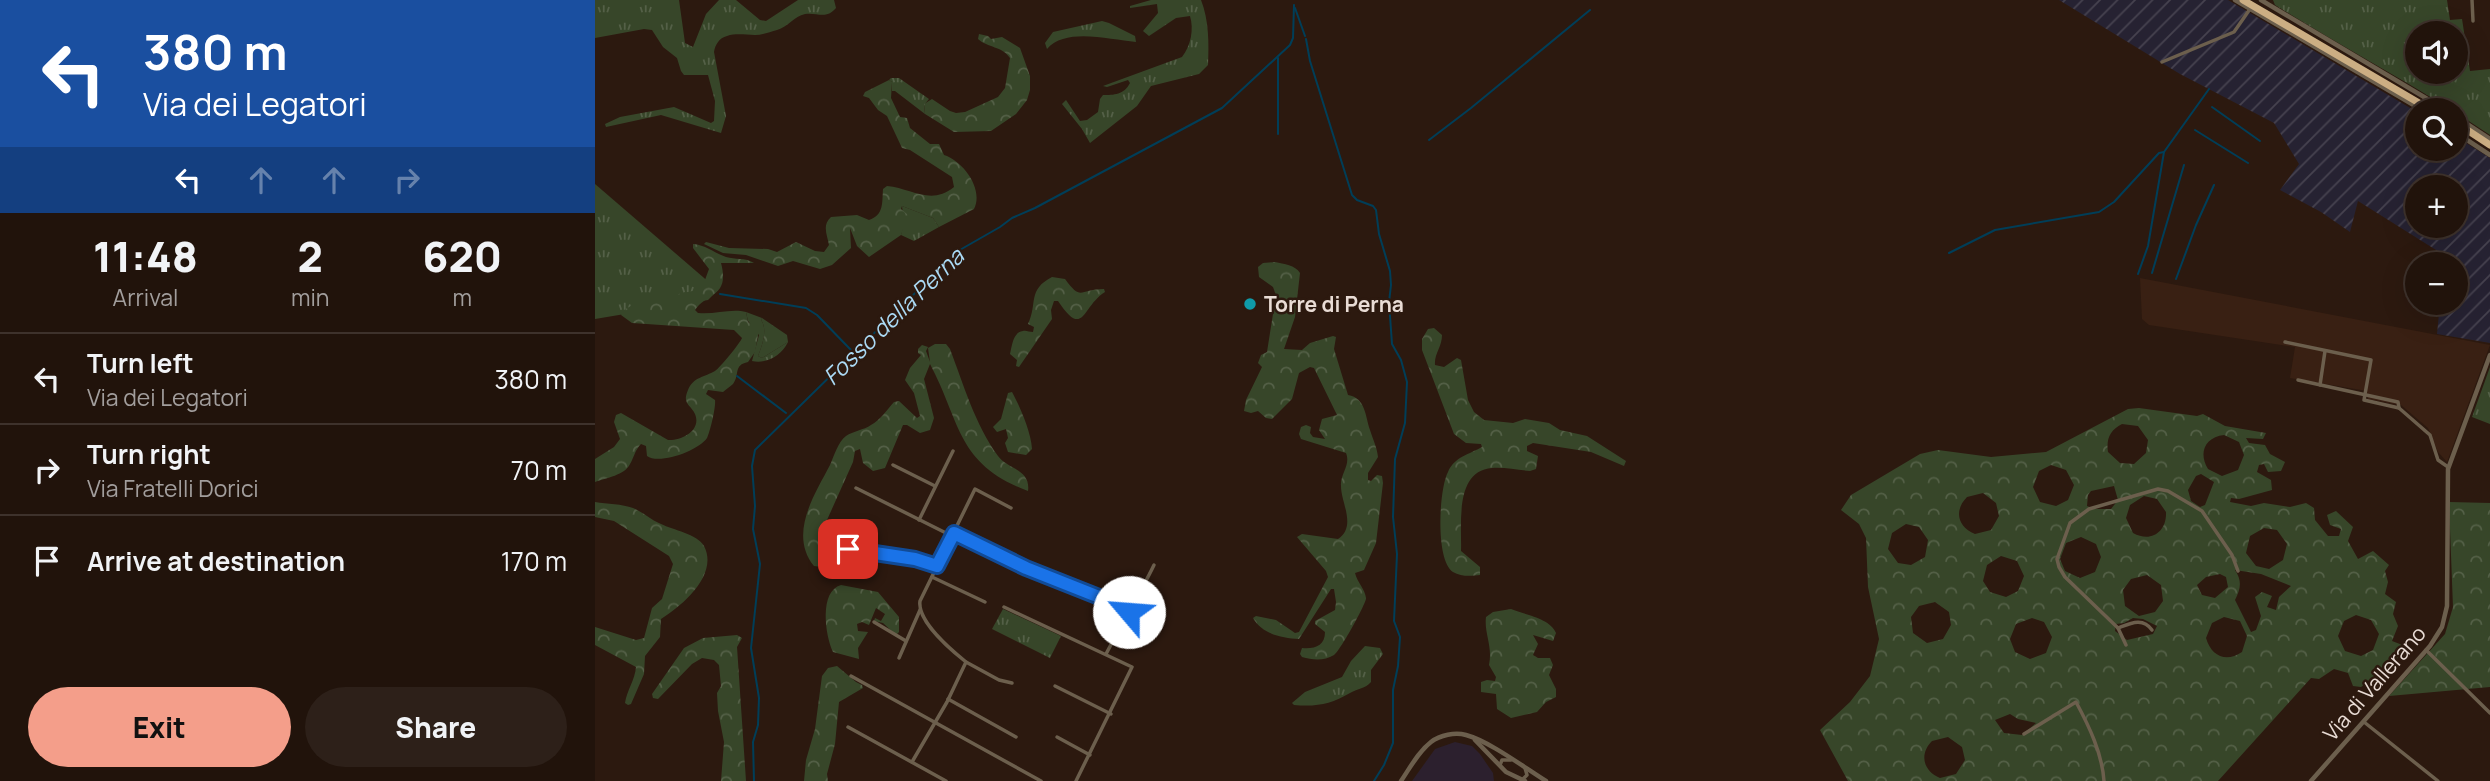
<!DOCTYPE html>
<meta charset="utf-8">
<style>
:root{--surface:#21130b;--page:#2d2019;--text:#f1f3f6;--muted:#a29e9d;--line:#3e322c;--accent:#f49e8a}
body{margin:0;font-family:Manrope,sans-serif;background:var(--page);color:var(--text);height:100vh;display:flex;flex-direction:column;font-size:26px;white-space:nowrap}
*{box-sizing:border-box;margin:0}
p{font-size:23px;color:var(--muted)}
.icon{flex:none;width:38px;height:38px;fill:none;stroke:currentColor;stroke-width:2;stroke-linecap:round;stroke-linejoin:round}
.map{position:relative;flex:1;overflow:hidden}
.panel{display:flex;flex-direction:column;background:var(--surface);width:595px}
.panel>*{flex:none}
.banner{background:#1a4fa0;color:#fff;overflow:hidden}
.fabs{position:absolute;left:1810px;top:21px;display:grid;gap:14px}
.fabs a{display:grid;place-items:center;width:63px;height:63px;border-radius:50%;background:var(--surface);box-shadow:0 7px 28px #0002,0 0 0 2px var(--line);font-size:35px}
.pin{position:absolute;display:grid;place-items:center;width:60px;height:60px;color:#fff;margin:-30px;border-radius:14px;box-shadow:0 4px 10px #0006}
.me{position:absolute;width:77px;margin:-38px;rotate:297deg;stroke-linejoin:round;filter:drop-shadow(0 0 5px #0008)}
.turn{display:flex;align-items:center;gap:24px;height:147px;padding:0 28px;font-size:32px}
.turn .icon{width:91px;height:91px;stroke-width:2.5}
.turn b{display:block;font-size:49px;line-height:60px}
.lanes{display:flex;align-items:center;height:66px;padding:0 28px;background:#0003;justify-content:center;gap:35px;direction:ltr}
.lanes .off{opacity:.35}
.eta{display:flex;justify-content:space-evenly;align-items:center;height:119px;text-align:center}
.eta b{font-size:42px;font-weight:800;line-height:49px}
.button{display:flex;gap:14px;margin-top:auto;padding:14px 28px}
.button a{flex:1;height:80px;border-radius:42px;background:var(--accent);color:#111;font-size:28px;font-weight:800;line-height:80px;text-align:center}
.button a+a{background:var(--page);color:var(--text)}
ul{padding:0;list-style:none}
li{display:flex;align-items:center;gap:21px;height:91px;padding:0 28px;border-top:2px solid var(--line)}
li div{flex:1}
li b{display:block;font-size:26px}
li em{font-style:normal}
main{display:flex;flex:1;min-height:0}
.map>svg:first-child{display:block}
.built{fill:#392013}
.industrial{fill:url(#industrial-furrows);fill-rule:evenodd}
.medical{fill:#2c202e}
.grass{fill:url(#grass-tufts);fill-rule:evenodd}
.forest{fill:url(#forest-crowns);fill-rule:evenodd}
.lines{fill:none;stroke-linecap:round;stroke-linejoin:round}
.stream{stroke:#003e58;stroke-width:2}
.minor{stroke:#6c5f4d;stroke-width:3.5}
.tertiary{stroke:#6c5f4d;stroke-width:4.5}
.trunk{stroke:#ccae83;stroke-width:7}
.route-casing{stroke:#114b97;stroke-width:18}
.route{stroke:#1a73e8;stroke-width:12}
.culture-dot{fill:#0f9aa8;stroke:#2c190f;stroke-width:2.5}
.labels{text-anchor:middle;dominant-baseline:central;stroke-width:5;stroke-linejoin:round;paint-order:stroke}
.poi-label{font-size:21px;font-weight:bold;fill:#e9dcd5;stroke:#2c190f;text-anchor:start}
.street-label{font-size:21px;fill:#e9dcd5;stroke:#2c190f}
.water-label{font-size:23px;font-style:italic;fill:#abdaf5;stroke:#2c190f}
</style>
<main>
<section class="panel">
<div class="banner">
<div class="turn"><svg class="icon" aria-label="left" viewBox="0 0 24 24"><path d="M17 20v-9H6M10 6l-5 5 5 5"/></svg><div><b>380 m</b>Via dei Legatori</div></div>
<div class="lanes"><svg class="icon" aria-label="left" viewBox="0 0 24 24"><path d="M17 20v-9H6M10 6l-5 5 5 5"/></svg><svg class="icon off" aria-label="ahead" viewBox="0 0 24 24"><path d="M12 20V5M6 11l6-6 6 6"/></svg><svg class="icon off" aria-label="ahead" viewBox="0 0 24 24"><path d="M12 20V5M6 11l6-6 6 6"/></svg><svg class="icon off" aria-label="right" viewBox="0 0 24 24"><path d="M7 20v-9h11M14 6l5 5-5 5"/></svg></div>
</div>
<div class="eta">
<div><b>11:48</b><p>Arrival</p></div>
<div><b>2</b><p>min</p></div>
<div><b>620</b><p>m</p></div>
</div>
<ul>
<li><svg class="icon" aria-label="left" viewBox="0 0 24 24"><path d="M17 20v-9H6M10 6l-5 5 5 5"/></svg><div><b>Turn left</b><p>Via dei Legatori</p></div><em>380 m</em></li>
<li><svg class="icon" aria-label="right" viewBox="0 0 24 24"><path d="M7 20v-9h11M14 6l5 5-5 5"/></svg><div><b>Turn right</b><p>Via Fratelli Dorici</p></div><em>70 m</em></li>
<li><svg class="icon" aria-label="arrive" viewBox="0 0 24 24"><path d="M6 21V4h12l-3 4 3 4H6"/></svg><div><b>Arrive at destination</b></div><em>170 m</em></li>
</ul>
<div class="button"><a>Exit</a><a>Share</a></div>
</section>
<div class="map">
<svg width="1895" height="781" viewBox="0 0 1895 781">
<defs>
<pattern id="industrial-furrows" width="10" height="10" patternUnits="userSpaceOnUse" patternTransform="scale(1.75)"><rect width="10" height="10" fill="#262232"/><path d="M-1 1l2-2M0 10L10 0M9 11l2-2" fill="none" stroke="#46424f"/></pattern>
<pattern id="grass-tufts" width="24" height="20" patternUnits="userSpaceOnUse" patternTransform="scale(1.75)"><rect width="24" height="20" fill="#374629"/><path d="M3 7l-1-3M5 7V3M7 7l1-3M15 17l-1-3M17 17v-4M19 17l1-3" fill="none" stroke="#546047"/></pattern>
<pattern id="forest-crowns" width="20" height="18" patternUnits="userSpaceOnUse" patternTransform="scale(1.75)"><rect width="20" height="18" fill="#374629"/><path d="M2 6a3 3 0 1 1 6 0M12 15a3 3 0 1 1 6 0" fill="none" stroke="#546047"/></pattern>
</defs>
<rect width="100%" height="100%" fill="#2c190f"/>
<path class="built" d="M1545 278 1895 345 1852 462 1843 452 1833 428 1806 405 1773 399 1772 391 1695 378 1700 347 1554 325 1547 319Z"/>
<path class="industrial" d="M1464 0H1633L1822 112V149H1860V136L1895 158V343L1842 334 1845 303H1860V264H1849V255L1763 201 1755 232 1726 212 1685 190 1704 164 1679 123 1585 74ZM1822 187H1860V226H1822Z"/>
<path class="medical" d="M860 742 877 746 885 754 898 773 899 781H817L840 749Z"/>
<g class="grass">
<path d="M0 0H84L90 43 98 47 111 14 124 0H141L165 20 171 21 203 0H239L241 8C231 20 222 12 210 14 199 16 193 27 182 30 175 32 167 35 160 35 151 35 141 33 132 36 124 38 120 45 119 52L131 116 126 133 66 115 11 127 10 124 25 117 79 107 116 123 119 121 120 101 113 75H89L86 71 82 58 68 47 57 30 49 29 0 38Z"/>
<path d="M556 0H606C614 20 614 44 613 65L604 74 556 86 542 106 495 143 487 129 467 104 471 100 485 121 492 120 503 112 505 99 508 95C519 95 529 95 535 83L533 80 512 87 508 86 587 57C596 46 599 29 595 16L581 18 554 36 548 31 563 13 562 4 535 8V6Z"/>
<path d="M1678 0H1852L1855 20 1867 19 1875 71 1895 69V135L1860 112V110H1857C1798 74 1738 41 1680 5ZM1822 33H1860V72H1822Z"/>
<path d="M507 21 514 23 540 36 541 42C515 40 471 27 452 49L450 43 458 32Z"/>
<path d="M296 78H304L334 99 329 105 330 114 300 91H297V82L294 80Z"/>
<path d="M0 184 123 290 113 300 0 319Z"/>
<path d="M307 206 338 218 344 227 319 241 306 235 309 223Z"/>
<path d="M151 312 167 318 166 320C173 329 167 346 163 356L167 358 193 342C186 356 172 364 157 361L164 335 153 321Z"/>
<path d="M1895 367V424L1877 417Z"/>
<path d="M408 609 466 636 455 658 397 629Z"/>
<path d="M535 614 558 624 547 645 524 632Z"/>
<path d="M770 646 785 648 788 654 776 670V682C770 689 763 688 755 693 736 704 722 707 699 705L697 703 710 692 747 677 756 661Z"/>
</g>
<g class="forest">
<path d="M384 34 393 36 396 39 407 37 425 48 435 76V90L432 100 421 114 396 131 359 132 330 114 329 104 337 99 355 111 361 113 370 112 403 97 410 88 415 58C407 46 393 48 383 39Z"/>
<path d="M294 80 297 82 296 98 305 117 312 118 315 128 335 144H344L349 155C368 161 389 189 379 209L344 227 338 218 307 206 306 209 313 215 306 235 274 257 262 246 255 228 256 248 237 265 225 269 198 261 183 266 151 255 128 253 109 244 111 242 134 248 173 249 182 252 201 242 220 251 229 252 234 245C232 234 227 225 236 217L262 215 274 220C289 215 287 203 288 189L292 186C316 188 336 206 359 187L357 177 315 150 307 148 292 116 283 110 274 98 268 96 270 92Z"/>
<path d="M98 244C111 245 119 253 131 257 140 260 150 257 159 263H126C135 297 112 292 100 310L103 313C119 315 136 308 151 312L153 322 164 330 160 352 153 362C138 365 145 375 138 384 135 387 131 389 128 392L113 390 111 394 120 400C121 407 115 432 112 438 103 451 64 465 52 456L51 446 46 444C40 450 39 457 35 464 30 475 11 478 0 482V459L19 447 25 439 19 422 21 415 26 413 73 440C86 441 107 431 100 414 95 404 87 404 93 390 98 377 110 377 120 371 124 369 146 342 147 338L139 330 37 323 26 315C32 298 88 296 107 288L114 269 98 248Z"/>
<path d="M680 262C689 264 700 265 705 273L700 317 689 349 707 350 715 343 738 336 741 337 739 349 753 395C771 398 770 416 775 430 778 440 782 447 783 457L773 473V480L776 481 782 475 787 476 788 483 781 543 769 570 760 573C762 582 770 589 771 598 772 602 744 653 739 655 729 661 718 660 707 657L705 654 707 648C720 649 730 646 730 632L720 624V621L740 610 741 602 739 589H736L704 639C687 638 667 634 658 618L661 616 681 620 700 633 704 632 733 577 731 571 702 537 707 534 743 539C762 526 746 503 746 486 745 474 756 465 751 453L706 439 704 434 706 427 711 425 716 427 715 433 718 437 730 439 724 430 727 419 742 415 719 368 715 367 704 373 697 399 677 419 671 418 663 411 656 413 649 411 651 400 667 367 663 363 666 355 672 352 681 295 678 287 664 277 663 267 668 263Z"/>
<path d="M457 277 470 279C487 302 484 289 509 289L510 292C487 306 489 340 463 301H459L456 310 457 319 424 367 421 366 422 360 415 354C417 346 418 332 428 331 431 330 434 332 438 332L439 327 433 324C443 303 432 290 457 277Z"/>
<path d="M167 318 192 335 193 342 167 358 163 356C167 346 173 329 166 320Z"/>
<path d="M839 328 847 335C847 347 839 354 840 365L849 367 862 358 866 360 873 400 879 412 889 420 918 423 930 419 954 423 965 430 992 436 1031 461 1029 466 996 452 938 443 932 446V451L943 456 941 469 935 471C923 470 909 467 897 468 859 471 867 525 866 551L885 567V575C877 576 866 577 858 572 840 560 844 489 853 472 859 457 875 454 887 447L886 444 871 443 859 434 827 350V339L833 329Z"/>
<path d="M340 344H351L355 349C369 386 380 424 403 456 412 469 436 469 433 491 361 464 366 422 335 364L329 379 339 418 335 430 325 433 312 425H308L290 468 278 471 268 463 265 449 260 451 258 462 232 520 236 544 259 556 261 561 276 569 273 573 219 566C193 534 220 494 235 465 239 456 243 442 251 436 258 431 269 430 276 425 285 420 292 410 299 402L304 401 322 418 325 416 319 393 310 380 315 368 326 355 323 353V349L327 345 333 347 331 351 335 362 333 348Z"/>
<path d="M417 392C425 407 436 432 437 449L431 455 413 452 410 443 413 438 411 429 402 432 398 427 406 419 413 393Z"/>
<path d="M1544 408 1602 416 1608 414 1630 426 1671 433 1668 439 1651 438 1654 443 1670 445 1675 454 1690 462 1686 471 1673 472 1669 464 1664 465 1662 472 1676 480 1677 490 1644 499 1636 498 1635 502 1656 506 1669 503 1695 507 1711 503 1719 508 1720 520 1733 536H1744L1746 529 1735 525 1732 515 1741 511 1758 527 1753 541 1763 559 1778 551 1794 565 1790 571 1793 582 1790 594 1801 602 1798 614 1803 626 1797 641 1810 646 1804 657 1766 687 1758 686 1753 673 1739 669 1724 679 1716 678 1623 781H1253L1225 730 1255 702 1275 676 1284 639 1273 587 1271 538 1264 524 1246 510 1256 495 1325 454 1343 450 1396 457 1451 452 1533 409ZM1527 424 1543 426 1553 440 1551 453 1539 464 1525 463 1513 452C1511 439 1515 430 1527 424ZM1629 435 1644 442 1649 455 1643 470 1627 476 1613 469C1603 453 1610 437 1629 435ZM1456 465 1471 470 1479 485 1473 500 1461 506 1445 502 1438 487 1444 471ZM1606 474 1619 482 1610 505 1605 507 1596 501 1593 490 1601 476ZM1519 486 1523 500 1516 509H1500L1492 506 1493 495 1496 491ZM1388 493 1401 503 1404 516 1396 530 1380 534C1362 527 1359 510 1372 497ZM1549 496 1562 499 1571 512C1572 532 1556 543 1538 533L1531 518 1535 505ZM1311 524 1324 527 1333 540 1330 557 1316 565 1303 563 1293 549 1297 533ZM1669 528 1682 530 1692 544 1688 560 1674 569 1661 566 1651 553 1655 536ZM1486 537 1501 544 1506 557 1500 572 1485 578 1470 571 1465 559 1471 543ZM1406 556 1422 561 1429 576 1423 591 1411 597 1395 592 1388 581 1392 565ZM1640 570 1666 574 1696 586 1684 597 1681 610 1672 607 1677 596 1667 592 1660 597 1666 616 1661 630 1656 632 1640 600C1646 588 1647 581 1640 570ZM1625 574 1631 577 1633 587 1620 598 1607 595 1602 585 1611 577ZM1552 575 1566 585 1568 601 1560 612 1544 616 1530 606 1528 590 1536 579ZM1340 602 1354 612 1356 625 1348 639 1332 643 1318 633 1316 617 1324 606ZM1761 615 1776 620 1784 634 1778 650 1766 656 1750 651 1743 636 1749 621ZM1629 617 1645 621 1652 636 1647 652C1631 663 1616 656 1611 638L1617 623ZM1437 618 1449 622 1457 637 1451 653 1435 659 1420 652 1415 639 1421 624ZM1538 618 1548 619 1562 626 1558 634 1532 640 1520 631 1521 624 1529 623ZM1415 714 1423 719 1441 723 1427 735 1409 733 1400 720ZM1353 737 1367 747 1370 760 1361 774 1345 778C1328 771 1324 754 1337 741Z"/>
<path d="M0 502C12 504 27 504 38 508 48 512 56 520 66 524 78 530 102 534 109 546 124 575 87 606 66 619L65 637 50 656 49 674 36 704 33 705 30 703C32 690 40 680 41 667L0 645V627L41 640 49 638 57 608 67 599 78 564 74 556 19 521 0 517Z"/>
<path d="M1854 502 1895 503V687L1794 696 1850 634 1858 607Z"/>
<path d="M246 585 283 592 304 617V632L301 635 288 623 279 621 280 618 286 621 290 614 281 608 274 625 267 622 262 624 263 631 273 632 263 648 264 659 238 652C230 635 224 591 246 585Z"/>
<path d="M916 609C930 615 955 618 961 633L958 641 938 635 943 644 938 655 943 658H955L958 665 954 675 961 689V697L951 702 942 712 916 718 902 709 901 694 886 692V682L892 680 900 681 901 677 894 665C898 646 889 634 891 617L898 612Z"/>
<path d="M142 635 147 638 142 647 151 781H126L129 742 123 711 122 693 126 686 124 665 119 660 107 658 97 664 63 699 58 698 57 694 89 648 108 638Z"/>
<path d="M242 666 261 682 267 685 268 688 244 702 240 744 232 774 233 781H209L211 760 220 729 227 676 233 668Z"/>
</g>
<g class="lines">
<g class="stream">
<path d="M700 8 710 36"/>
<path d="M711 39 715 61 757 195 762 200 778 206 781 210 784 234 795 271 796 285 794 302 797 344 806 360 812 382 810 423 800 459 798 517 802 554 799 621 805 637 803 666 798 690V743L789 765 779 781"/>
<path d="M683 58V134"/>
<path d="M1617 107 1665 141"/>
<path d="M1600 130 1653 163"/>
<path d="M834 140 876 108 995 10"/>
<path d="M1354 253 1400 230 1504 212 1519 202 1564 153 1569 152"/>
<path d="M1557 273 1589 165"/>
<path d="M1543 274 1553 246 1569 152 1614 89"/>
<path d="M1581 279 1601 225 1619 185"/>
<path d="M125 294 211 308 222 315 256 350"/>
<path d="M142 376 191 413"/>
<path d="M159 781 158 742 163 725 164 698 156 648 165 564 158 529 160 506 157 466 160 450 363 251 405 227 417 218 440 208 627 108 695 45 698 38 699 5"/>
</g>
<g class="minor">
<path d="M1877 0 1878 21"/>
<path d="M1567 62 1639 32 1655 9"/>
<path d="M1690 342 1776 360 1769 400 1804 408"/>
<path d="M1703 380 1803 402 1804 408 1835 435 1843 460 1853 467"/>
<path d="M1725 385 1730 351"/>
<path d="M298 465 340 486"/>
<path d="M261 488 357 536"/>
<path d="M324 520 358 451"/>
<path d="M359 533 431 568 537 610"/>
<path d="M253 549 320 559 342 566"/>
<path d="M337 577 390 602"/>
<path d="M409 607 537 667 481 781"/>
<path d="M279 622 311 641"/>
<path d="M1523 628C1536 623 1548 617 1557 630"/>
<path d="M1531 645 1523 628 1470 577 1464 567 1462 559 1475 523 1494 509 1563 489 1573 491 1607 511 1637 555 1643 571"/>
<path d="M1831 650 1895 713"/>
<path d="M511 654C527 623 544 596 559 565"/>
<path d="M304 658 325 610"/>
<path d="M371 662 404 680 417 683"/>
<path d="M256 676 446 781"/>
<path d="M460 686 516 714"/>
<path d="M353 699 421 737"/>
<path d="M1769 722 1843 781"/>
<path d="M253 727 351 781"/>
<path d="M1429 734 1481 702C1494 726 1507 753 1509 781"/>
<path d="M462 737 495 755"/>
<path d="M317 762 352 702 371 662C356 650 322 621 325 601L380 489 416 508"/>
<path d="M905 765 907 760H916"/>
<path d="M927 780 932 775 930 768"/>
</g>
<g class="tertiary">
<path d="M1640 0 1827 110"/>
<path d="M1666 0 1851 110"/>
<path d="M1860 116 1895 139"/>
<path d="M1860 132 1895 155"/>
<path d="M880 740 911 772 930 781"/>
<path d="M806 781C815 768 823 752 836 742 845 735 860 732 871 735 894 741 930 768 951 781"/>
<path d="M1716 781 1835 646 1847 627 1852 606 1853 469 1895 355"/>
</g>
<g class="trunk">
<path d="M1648 0 1836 110"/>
<path d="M1860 122 1895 145"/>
</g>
</g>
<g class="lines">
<g class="route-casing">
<path id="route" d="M253 549 320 559 342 566 359 533 431 568 537 610 534 612"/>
</g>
<use href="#route" class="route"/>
</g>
<circle class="culture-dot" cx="655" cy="304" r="7"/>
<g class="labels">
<g class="poi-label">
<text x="669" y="304">Torre di Perna</text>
</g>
<g class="street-label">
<text transform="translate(1779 683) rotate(-49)">Via di Vallerano</text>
</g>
<g class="water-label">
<text transform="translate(298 316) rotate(-44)">Fosso della Perna</text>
</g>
</g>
</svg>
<div class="fabs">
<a><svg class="icon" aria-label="sound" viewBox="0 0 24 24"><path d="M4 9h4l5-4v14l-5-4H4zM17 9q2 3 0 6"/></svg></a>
<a><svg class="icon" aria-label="search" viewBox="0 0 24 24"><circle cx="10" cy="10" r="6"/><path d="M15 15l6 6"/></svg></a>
<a>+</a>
<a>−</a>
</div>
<div class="pin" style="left:253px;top:549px;background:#d93025"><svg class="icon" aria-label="arrive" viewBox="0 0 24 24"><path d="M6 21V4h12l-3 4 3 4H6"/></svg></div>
<svg class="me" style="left:534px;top:612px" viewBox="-20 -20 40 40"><circle r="19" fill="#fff"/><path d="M0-13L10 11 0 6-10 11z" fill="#1a73e8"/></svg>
</div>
</main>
